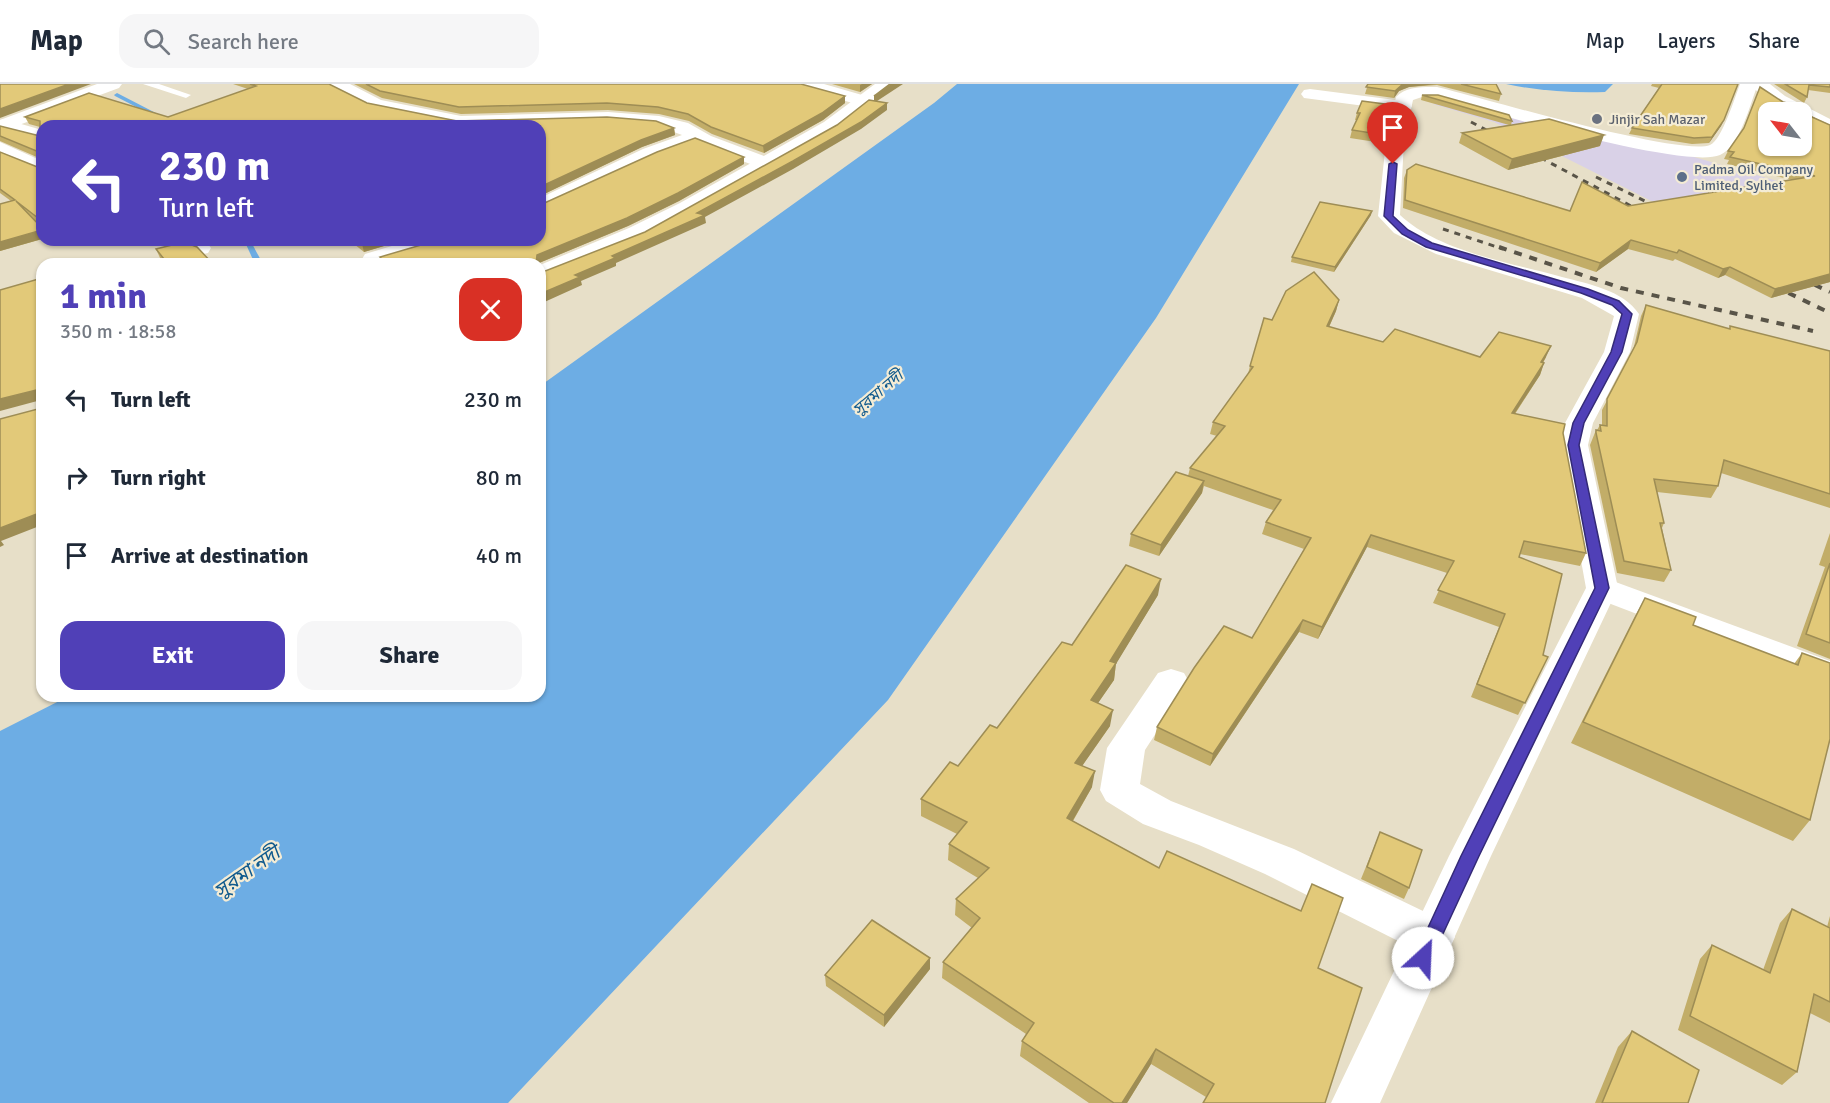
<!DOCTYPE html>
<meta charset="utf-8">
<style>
:root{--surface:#fff;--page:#f6f6f7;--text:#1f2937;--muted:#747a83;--line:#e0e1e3;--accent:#5040b7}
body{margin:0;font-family:Signika,"Noto Sans Bengali",sans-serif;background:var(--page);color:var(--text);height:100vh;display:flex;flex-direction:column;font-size:22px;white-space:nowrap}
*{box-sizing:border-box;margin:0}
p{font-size:20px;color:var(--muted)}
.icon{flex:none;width:33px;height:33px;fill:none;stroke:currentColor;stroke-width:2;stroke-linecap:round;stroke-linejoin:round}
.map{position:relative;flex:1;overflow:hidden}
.drawer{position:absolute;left:36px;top:174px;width:510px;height:444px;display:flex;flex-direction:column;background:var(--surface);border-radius:18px;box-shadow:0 2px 4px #0004}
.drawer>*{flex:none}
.hud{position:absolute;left:36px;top:36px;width:510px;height:126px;border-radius:18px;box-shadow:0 2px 4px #0004;background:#5040b7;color:#fff;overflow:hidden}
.needle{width:39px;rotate:301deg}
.fabs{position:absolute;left:1758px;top:18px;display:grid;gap:12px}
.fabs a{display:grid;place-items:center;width:54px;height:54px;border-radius:12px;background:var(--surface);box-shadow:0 2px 4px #0004;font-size:30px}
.pin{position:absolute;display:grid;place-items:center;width:51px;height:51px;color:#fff;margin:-62px -26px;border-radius:50% 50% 50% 0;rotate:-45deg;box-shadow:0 0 6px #0007}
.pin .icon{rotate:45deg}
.me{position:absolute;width:66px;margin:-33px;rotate:25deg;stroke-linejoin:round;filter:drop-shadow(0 0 4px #0008)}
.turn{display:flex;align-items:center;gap:21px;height:126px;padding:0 24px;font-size:27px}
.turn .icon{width:78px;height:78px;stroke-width:2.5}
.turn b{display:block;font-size:42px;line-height:51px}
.round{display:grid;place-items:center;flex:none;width:63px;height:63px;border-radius:18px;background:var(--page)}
.headline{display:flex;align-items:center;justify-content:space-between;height:102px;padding:0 24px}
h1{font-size:36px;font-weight:700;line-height:45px;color:var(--accent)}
.primary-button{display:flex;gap:12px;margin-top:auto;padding:12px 24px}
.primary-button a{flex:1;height:69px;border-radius:18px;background:var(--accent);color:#fff;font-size:24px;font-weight:700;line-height:69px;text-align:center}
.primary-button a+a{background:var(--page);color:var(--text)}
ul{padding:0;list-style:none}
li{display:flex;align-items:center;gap:18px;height:78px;padding:0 24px}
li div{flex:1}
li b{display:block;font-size:22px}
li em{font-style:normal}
header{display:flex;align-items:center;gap:36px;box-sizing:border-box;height:84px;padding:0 30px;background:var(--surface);border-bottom:2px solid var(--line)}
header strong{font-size:28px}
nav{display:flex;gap:33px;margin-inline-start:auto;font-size:21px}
.search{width:420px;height:54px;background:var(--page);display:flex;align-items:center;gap:15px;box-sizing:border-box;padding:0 21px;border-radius:18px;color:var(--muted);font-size:22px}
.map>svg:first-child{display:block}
.industrial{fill:#d9d1e7}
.water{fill:#6dade4}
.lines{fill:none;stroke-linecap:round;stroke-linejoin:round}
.stream{fill:#6dade4;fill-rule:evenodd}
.lane{fill:#fff;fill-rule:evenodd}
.street{fill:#fff;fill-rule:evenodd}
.secondary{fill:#fff;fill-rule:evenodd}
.primary{fill:#fff;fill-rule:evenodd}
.highway{fill:#fff;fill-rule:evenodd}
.rail-far1{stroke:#595448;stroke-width:3;stroke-dasharray:6 6;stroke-linecap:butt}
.rail{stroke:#595448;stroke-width:4;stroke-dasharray:8 8;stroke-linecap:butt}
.wall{fill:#c2ad68}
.shaded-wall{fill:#9e8d55}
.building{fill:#e2c979;stroke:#9e8d55;stroke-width:1.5;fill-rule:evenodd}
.route{fill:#5040b7;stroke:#342a77;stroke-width:1.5}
.worship-dot{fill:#6b7280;stroke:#f4ecd5;stroke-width:2}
.service-dot{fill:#5c6f8a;stroke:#f4ecd5;stroke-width:2}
.labels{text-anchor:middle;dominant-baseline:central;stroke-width:4.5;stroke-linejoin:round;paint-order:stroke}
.far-worship-label{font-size:14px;fill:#5b616d;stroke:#f4ecd5;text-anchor:start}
.far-service-label{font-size:14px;fill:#4e5e75;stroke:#f4ecd5;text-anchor:start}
.water-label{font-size:16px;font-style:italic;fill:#105a8d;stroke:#f4ecd5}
.near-water-label{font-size:20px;font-style:italic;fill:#105a8d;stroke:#f4ecd5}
</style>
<header>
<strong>Map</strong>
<div class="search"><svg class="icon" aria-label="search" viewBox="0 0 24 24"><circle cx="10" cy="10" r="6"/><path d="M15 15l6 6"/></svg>Search here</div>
<nav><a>Map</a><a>Layers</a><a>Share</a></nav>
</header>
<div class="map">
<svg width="1830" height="1019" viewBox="0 0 1830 1019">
<rect width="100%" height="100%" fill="#e7dfc8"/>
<path class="industrial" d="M1447 15 1622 60 1694 73 1830 112 1767 175 1494 38 1433 20Z"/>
<g class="water">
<path d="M957 0H1299L1156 234 888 616 508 1019H0V647L69 612H540V302L934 19Z"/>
<path d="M1506 0H1613L1605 8C1572 9 1539 7 1506 0Z"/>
</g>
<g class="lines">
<g class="stream">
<path d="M117 9 179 41 180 42H173L115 12 114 11Z"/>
<path d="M244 156H250L263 180H255Z"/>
</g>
<path class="lane" d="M143 0H159L191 11 186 14Z"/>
<g class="street">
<path d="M328 0H350L381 16 461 32 608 28 659 32 688 39 711 52 772 75 775 79 772 83H758L696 59 657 73 540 128V114L643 65 682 51 658 42 608 38 459 42 370 24 331 4Z"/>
<path d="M797 0H824L869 13 872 17 869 21 863 22 800 4Z"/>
<path d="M1310 5 1403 17 1409 18 1412 22 1409 26 1403 27 1304 14 1301 10 1304 6Z"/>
<path d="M4 35 42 46V58L0 45V36Z"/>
<path d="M0 58 42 77V90L0 71Z"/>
<path d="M182 156H205L211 164 208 169C195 172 189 167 182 156Z"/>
<path d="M412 156H446L443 161 380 180H365L362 175 365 170Z"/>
<path d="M1602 493 1830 577V604L1590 512 1586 504 1590 496Z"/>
<path d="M1171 585 1184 589 1189 598 1145 666 1140 700 1171 717 1294 765 1448 839 1455 853 1448 867 1433 872 1418 867 1265 790 1199 761 1143 740 1106 717 1100 706 1107 664 1158 589Z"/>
</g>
<g class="secondary">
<path d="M875 0H895L836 46 694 127 645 154 540 196V181L629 144 680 119 824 38Z"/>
<path d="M1740 0H1758C1750 20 1740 63 1720 71 1684 86 1484 26 1437 13H1422L1413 16 1404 58 1400 131C1438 167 1511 179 1562 193 1588 200 1623 206 1639 230L1630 268 1593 339 1588 361 1618 504 1491 772 1380 1019H1331L1449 772 1586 504 1560 361 1565 339 1604 268 1614 232 1582 214 1436 170 1394 149 1378 132 1386 58 1396 13C1406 2 1424 3 1437 3 1480 13 1681 73 1710 61 1722 56 1735 13 1740 0Z"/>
</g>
<path class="primary" d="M97 0H122L119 4 0 48V36Z"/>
<path class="highway" d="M1751 0H1770L1785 12 1830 35V48L1802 35V28C1782 28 1763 16 1751 0Z"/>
<g class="rail-far1">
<path d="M1471 38 1500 53"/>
<path d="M1530 68 1646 130"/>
<path d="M1596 93 1663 126"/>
<path d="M1443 145 1503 165"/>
</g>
<g class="rail">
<path d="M1499 163 1621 204 1813 247"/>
<path d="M1800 194 1830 208"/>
<path d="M1774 202 1830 229"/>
</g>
</g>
<g class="wall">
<path d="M233 0H329L367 19 457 37 607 33 656 37 674 44 675 51 642 63 540 112V42H42V142L33 135 42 144V155L0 167V120L11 117 0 109V68L40 84 39 74 0 57V42L40 52V43L29 40 25 33 89 9 168 33 248 5Z"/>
<path d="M354 0H801L845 12V19L823 36 764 69 712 50 689 37 659 30 608 26 461 30 382 14Z"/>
<path d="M832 0H872L860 8Z"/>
<path d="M1368 0H1496L1501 10 1499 17 1437 1 1409 3 1399 7 1394 14 1365 10Z"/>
<path d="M1652 0H1738L1721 42 1709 59 1692 60 1629 50 1632 44 1659 4 1651 2Z"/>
<path d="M1774 0H1830V9L1808 6 1807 13 1804 19Z"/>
<path d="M1760 3 1783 18 1830 41V198L1771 214 1725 191 1718 194 1675 175 1673 177 1628 165 1596 188 1403 124 1404 94 1407 86 1570 127 1628 122 1792 96 1727 80 1729 76 1724 75 1728 67 1743 46Z"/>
<path d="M1422 11 1512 37 1511 41 1600 62 1508 86 1459 59 1462 49 1509 41 1421 16Z"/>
<path d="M1392 21 1382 59 1350 54 1352 46 1357 36H1355L1357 29Z"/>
<path d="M744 80 679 117 628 142 539 179V180H382L380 173Z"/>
<path d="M1371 131 1334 188 1291 178 1292 173Z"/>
<path d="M349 156H404L364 168Z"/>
<path d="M156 165 213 180H165L160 174Z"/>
<path d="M1339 216 1336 227 1329 243 1383 258 1480 273H1546L1543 279H1544L1540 291 1515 330 1563 349 1586 469 1580 482 1520 470 1519 473 1543 571 1548 573 1518 631 1471 613 1499 543 1433 519 1447 489 1367 463 1318 555 1299 548 1210 682 1154 656 1157 643 1252 554 1304 465 1262 450 1266 438 1273 426 1204 402 1202 409 1159 472 1129 462 1131 450 1188 392 1190 384 1217 352 1210 350 1213 338 1248 290 1250 282 1272 236Z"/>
<path d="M1646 221 1729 245 1830 267V424L1721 389 1718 402 1711 414 1657 408 1664 439 1662 444 1671 486 1664 498 1617 489 1590 361 1596 346H1597L1600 341H1602V326L1633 267 1641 232Z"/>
<path d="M1830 449V575L1797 562 1825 483 1819 481Z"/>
<path d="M1158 511 1116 579 1114 596 1098 619 1110 642 1082 682 1092 703 1073 737 1159 784 1301 827 1343 814 1206 1013 1151 980 1127 1019H1089L1020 972 1022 957 1026 950 942 894 943 878 972 844 955 831 956 815 978 794 948 776 949 760 957 750 921 732V715L958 682 997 644 1072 561Z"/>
<path d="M1645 514 1693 541 1794 580 1802 569 1810 736 1793 757 1571 659 1634 534Z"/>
<path d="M1380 748 1409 804 1404 815 1361 795Z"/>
<path d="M1792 825 1827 843 1830 832V939L1810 929 1797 988 1782 1001 1678 946 1700 875 1712 861 1763 886 1780 839Z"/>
<path d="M930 874V885L884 943 826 902 825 891Z"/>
<path d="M1632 947 1688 1019H1595L1618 963Z"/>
</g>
<g class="shaded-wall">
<path d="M69 0H91L0 34V25Z"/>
<path d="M862 0H872L860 8V1Z"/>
<path d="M893 0H903L874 19V12Z"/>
<path d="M1403 0H1437L1409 3 1399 7 1394 14 1395 7Z"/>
<path d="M845 12V19L823 36 764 69 763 62Z"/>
<path d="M887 19V26L861 45 793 85 705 133 706 139 616 179V182L581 197 582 201 540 220V210L575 191 612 172Z"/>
<path d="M1724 36 1721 42 1709 59 1712 53Z"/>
<path d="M674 44 675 51 642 63 540 112V103L641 56Z"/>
<path d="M1604 51 1600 62 1508 86 1512 75Z"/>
<path d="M744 73V80L679 117 628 142 539 179V180H536L537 171Z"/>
<path d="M1372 127 1371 131 1334 188 1335 183Z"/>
<path d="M42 133V142L38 134Z"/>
<path d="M42 146V155L0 167V158Z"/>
<path d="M374 156H404L364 168 362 160Z"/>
<path d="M1631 156 1628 165 1596 188 1600 179Z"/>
<path d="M1730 183 1725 191 1718 194 1723 185Z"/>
<path d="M1830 190V198L1771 214 1775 205Z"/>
<path d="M1339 216 1336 227 1324 254 1327 242Z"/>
<path d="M1551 262 1546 273 1536 290 1541 278Z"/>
<path d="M1544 279 1540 291 1507 341 1512 329Z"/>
<path d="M36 306 41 316 0 327V315Z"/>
<path d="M1204 397 1202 409 1159 472 1161 461Z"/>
<path d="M42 428V441L1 457 4 461 0 463V444Z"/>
<path d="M1371 451 1367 463 1318 555 1322 543Z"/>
<path d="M1161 495 1158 511 1113 585 1116 579 1114 596 1089 632 1091 616 1110 577Z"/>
<path d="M1303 536 1299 548 1210 682 1213 670Z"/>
<path d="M1113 626 1110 642 1073 695 1075 679Z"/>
<path d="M1095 687 1092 703 1065 750 1067 734Z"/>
<path d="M930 874V885L884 943V931Z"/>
<path d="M1156 965 1151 980 1127 1019H1122Z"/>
</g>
<g class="building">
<path d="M0 0H69L0 25Z"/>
<path d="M250 0H329L367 19 457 37 607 33 656 37 674 44 641 56 540 103V42H42V133L38 134 16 117 42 144V146L0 158V120L15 116 0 105V68L40 84 39 68 0 52V42L40 52V37L25 33 89 9 168 33 256 2Z"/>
<path d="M366 0H801L845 12 822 29 763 62 711 43 688 30 658 23 607 19 459 23 380 7Z"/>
<path d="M890 0H893L874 12Z"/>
<path d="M1368 0H1403L1395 7 1366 3Z"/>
<path d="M1461 0H1496L1501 10Z"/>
<path d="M1662 0H1738L1724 36 1712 53 1694 54 1632 44Z"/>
<path d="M1785 0H1830V3L1809 1 1807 13Z"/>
<path d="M1760 3 1783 18 1803 23 1805 30 1830 41V190L1775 205 1730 183 1723 185 1679 166 1677 169 1631 156 1600 179 1405 116 1407 86 1416 80 1570 127 1582 98 1628 122 1815 92 1730 73 1734 68 1728 67 1744 44ZM1768 28H1802V62H1768Z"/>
<path d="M1422 11H1438L1509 31 1512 37Z"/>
<path d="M869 16 887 19 861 38 793 77 697 129 705 131 612 172 615 174 575 191 580 193 540 210V189L645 148 837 41Z"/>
<path d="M1362 17 1392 21 1384 51 1352 46 1360 29H1357Z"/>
<path d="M1549 35 1604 51 1512 75 1462 49Z"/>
<path d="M695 54 744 73 678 109 627 134 537 171 536 180H388L380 173 438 156H540V121L657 68Z"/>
<path d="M1320 118 1372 127 1335 183 1292 173Z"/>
<path d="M357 156H374L362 160Z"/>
<path d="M184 158 197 163 213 180H168L156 165Z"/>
<path d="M1314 188 1339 216 1327 242 1383 258 1395 245 1480 273 1499 248 1551 262 1541 278 1544 279 1512 329 1565 340 1563 349 1586 469 1524 457 1519 473 1562 490 1543 571 1548 573 1525 619 1477 600 1505 530 1438 506 1454 477 1371 451 1322 543 1303 536 1213 670 1157 643 1194 584 1224 542 1252 554 1311 454 1266 438 1281 416 1190 384 1225 342 1213 338 1253 283 1250 282 1264 234 1272 236 1286 207Z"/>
<path d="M42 194V428L0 444V335L38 325V308L36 306 0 315V206Z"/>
<path d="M1646 221 1730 245V242L1830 267V410L1724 376 1718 402 1654 395 1664 439H1660L1671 486 1624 477 1596 349V346L1601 347 1600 341 1607 342V315L1637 258Z"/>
<path d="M1176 388 1204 397 1161 461 1131 450Z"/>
<path d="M1830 479V559L1806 550Z"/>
<path d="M1126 481 1161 495 1110 577 1116 579 1091 616 1113 626 1075 679 1095 687 1067 734 1159 784 1167 767 1301 827 1312 800 1343 814 1318 884 1362 904 1325 1019H1203L1214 1000 1156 965 1122 1019H1114L1022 957 1034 939 943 878 980 834 956 815 989 784 949 760 967 738 921 715 950 678 958 682 990 641 997 644 1062 558 1072 561Z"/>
<path d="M1645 514 1696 533 1693 541 1798 581 1802 569 1830 579V655L1810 736 1583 638Z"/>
<path d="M1380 748 1422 766 1409 804 1367 783Z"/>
<path d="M1792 825 1830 844V918L1814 910 1797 988 1690 932 1712 861 1770 889Z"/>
<path d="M872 836 930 874 884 931 825 891Z"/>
<path d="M1632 947 1699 986 1688 1019H1602Z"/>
</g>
<path class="route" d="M1393 78 1397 80 1393 132 1408 146 1432 159 1588 205 1619 217 1632 230 1622 268 1584 339 1579 361 1609 504 1479 772 1429 880 1423 882 1416 880 1414 874 1461 772 1595 504 1568 361 1573 339 1611 268 1622 230 1612 221 1581 209 1426 163 1402 150 1384 132 1389 80Z"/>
<circle class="worship-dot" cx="1597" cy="35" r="6"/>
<circle class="service-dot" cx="1682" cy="93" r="6"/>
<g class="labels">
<g class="far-worship-label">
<text x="1609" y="35">Jinjir Sah Mazar</text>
</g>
<g class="far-service-label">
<text x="1694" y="85">Padma Oil Company<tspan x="1694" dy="16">Limited, Sylhet</tspan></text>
</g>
<g class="water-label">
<text transform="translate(878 309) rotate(-40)">সুরমা নদী</text>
</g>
<g class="near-water-label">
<text transform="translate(247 788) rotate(-35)">সুরমা নদী</text>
</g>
</g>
</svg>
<div class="fabs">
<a><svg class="needle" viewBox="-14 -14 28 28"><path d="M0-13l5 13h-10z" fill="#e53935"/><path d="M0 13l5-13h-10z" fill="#747a83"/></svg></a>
</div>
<div class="pin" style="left:1393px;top:80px;background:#d93025"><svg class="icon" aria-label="arrive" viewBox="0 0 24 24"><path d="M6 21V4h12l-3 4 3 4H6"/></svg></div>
<svg class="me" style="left:1423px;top:874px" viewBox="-20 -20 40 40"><circle r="19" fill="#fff"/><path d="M0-13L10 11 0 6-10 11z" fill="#5040b7"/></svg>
<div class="hud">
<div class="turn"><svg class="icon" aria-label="left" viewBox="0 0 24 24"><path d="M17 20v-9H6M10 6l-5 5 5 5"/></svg><div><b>230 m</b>Turn left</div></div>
</div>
<section class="drawer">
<div class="headline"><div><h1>1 min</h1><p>350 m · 18:58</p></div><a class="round" style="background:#d93025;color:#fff"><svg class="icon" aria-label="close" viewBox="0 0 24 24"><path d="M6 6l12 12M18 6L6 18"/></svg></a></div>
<ul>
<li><svg class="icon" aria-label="left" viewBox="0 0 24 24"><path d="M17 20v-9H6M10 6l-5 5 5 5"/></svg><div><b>Turn left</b></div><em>230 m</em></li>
<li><svg class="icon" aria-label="right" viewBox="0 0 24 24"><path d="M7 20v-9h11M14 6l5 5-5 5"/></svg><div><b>Turn right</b></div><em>80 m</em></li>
<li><svg class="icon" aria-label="arrive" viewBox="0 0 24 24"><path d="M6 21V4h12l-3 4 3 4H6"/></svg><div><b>Arrive at destination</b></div><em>40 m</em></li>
</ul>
<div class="primary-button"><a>Exit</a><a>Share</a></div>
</section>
</div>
